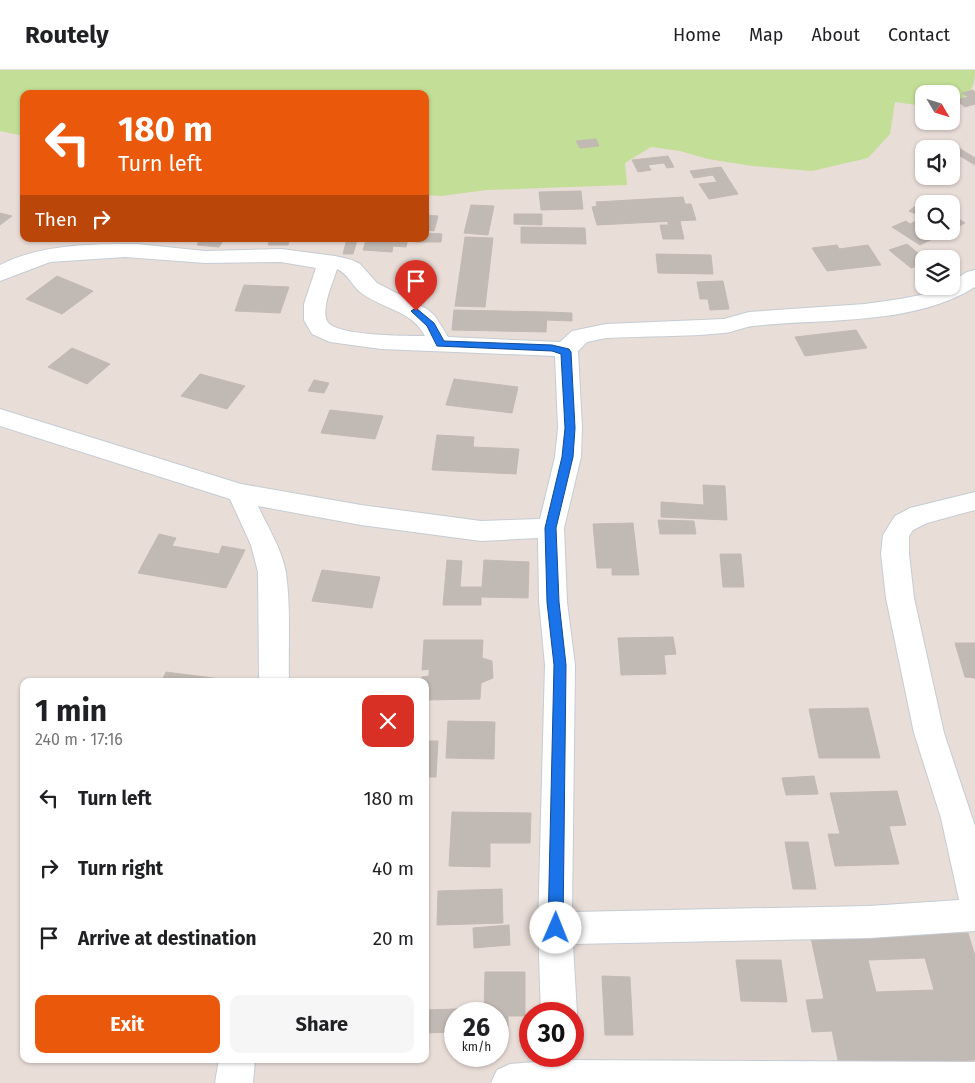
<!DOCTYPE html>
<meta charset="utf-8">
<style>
:root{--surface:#fff;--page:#f6f6f6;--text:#202124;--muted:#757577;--line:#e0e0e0;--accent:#ea580c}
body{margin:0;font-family:"Fira Sans",sans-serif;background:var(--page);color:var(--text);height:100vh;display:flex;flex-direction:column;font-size:19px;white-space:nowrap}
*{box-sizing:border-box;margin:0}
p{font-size:16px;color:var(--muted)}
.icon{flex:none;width:28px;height:28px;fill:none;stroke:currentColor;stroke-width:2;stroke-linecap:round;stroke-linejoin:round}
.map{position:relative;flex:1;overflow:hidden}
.panel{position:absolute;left:20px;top:608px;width:409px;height:385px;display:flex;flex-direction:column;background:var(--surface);border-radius:10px;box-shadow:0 1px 4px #0004}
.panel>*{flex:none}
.hud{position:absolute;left:20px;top:20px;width:409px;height:152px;border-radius:10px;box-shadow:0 1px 4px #0004;background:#ea580c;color:#fff;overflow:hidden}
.needle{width:32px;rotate:128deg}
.tools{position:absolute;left:915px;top:15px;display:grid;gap:10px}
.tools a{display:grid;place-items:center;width:45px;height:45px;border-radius:10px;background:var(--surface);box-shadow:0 1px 4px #0004;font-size:25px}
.speed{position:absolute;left:444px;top:932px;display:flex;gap:10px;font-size:25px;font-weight:700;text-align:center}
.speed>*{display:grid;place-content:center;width:65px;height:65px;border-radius:50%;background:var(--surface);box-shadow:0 1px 4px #0004;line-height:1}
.speed small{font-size:12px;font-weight:400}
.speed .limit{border:8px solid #d22;background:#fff;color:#111}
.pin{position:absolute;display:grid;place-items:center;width:42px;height:42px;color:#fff;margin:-51px -21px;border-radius:50% 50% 50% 0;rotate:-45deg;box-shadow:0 0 5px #0007}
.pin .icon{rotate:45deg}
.me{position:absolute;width:55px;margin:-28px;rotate:1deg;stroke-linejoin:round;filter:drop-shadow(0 0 4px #0008)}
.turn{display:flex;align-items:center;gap:18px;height:105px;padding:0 15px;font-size:22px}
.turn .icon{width:65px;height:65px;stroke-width:2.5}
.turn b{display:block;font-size:35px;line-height:42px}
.then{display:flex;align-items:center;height:48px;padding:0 15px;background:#0003;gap:10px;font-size:19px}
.round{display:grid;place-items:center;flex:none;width:52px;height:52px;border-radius:10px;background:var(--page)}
.head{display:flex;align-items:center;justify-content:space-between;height:85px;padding:0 15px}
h1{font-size:30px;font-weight:700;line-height:38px}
.action{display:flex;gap:10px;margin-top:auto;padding:10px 15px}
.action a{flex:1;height:58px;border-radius:10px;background:var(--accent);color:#fff;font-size:20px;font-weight:700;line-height:58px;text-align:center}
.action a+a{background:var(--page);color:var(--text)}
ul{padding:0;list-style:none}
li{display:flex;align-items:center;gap:15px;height:70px;padding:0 15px}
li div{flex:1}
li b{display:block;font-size:19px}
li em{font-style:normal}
header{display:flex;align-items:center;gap:30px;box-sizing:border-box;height:70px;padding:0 25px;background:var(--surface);border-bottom:1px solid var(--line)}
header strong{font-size:24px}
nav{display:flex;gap:28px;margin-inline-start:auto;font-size:18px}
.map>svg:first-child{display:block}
.green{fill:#c3de96}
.building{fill:#c1b9b4;stroke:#c4b9b3;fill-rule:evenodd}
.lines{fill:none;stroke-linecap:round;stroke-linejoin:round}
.minor-casing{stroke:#c4ccd4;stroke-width:2}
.minor{fill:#fff;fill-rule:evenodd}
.route{fill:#1a73e8;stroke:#114b97}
</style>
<header>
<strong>Routely</strong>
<nav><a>Home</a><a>Map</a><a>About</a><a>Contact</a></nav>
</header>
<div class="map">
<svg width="975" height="1013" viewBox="0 0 975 1013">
<rect width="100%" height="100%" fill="#e9ddd8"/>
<path class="green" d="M0 0H975C975 21 967 26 951 36V24H924V36L895 32 890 64 868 88 812 101 752 96 708 89 680 81 651 77 625 93 627 115 486 120 442 126 425 125V24H24V66L0 61Z"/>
<g class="building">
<path d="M973 20 975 22V34L965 37 956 30 968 27 962 23Z"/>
<path d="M596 69 599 76 580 78 576 71Z"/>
<path d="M959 78 975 88V95L952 81Z"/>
<path d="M668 86 674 97 667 98 664 93 648 95 651 100 638 102 632 90Z"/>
<path d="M721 97 738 124 709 129 699 114 717 112 713 105 694 108 690 101Z"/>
<path d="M581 121 583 139 541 140 539 122Z"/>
<path d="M683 127 685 134H691L696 150 597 155 592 137 597 136 596 132Z"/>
<path d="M918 134 924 136V141L918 145 909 141Z"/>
<path d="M471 135 494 136 488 165 464 163Z"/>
<path d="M0 143 12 146 0 155Z"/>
<path d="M514 144H542V155L514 154Z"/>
<path d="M951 144 965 153 951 160Z"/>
<path d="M425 145 438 146 434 161 425 160Z"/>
<path d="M924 147V161H948L920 175 892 157 906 151 910 154Z"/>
<path d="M668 151H680L684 169H663L660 155H668Z"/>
<path d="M521 157 585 158 586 174 521 173Z"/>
<path d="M425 163 442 164 441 172H415V169H425Z"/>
<path d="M465 167 493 168 485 237 455 236Z"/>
<path d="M200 169H224L219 177 197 175Z"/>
<path d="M270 169H290L288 175H268Z"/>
<path d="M347 169H408L406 177 393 176 392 182 363 180 366 170H357L353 184H343Z"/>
<path d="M907 174 925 189 924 194 911 198 889 180Z"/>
<path d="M837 175 839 179 868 175 881 195 827 201 812 178Z"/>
<path d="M656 184 711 185 713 204 658 203Z"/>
<path d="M57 206 93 221 62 244 26 229Z"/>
<path d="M723 211 729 239 710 240 708 229H700L697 212Z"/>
<path d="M244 215 289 217 280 243 235 241Z"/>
<path d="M454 240 547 242 546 262 452 260Z"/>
<path d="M547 242 572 243V251L547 250Z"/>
<path d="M856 260 867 278 805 286 795 267Z"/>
<path d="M72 278 110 294 87 314 48 297Z"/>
<path d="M200 304 245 316 227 339 181 326Z"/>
<path d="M454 309 518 317 512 343 446 335Z"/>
<path d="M314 310 329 313 324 323 308 321Z"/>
<path d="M330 340 383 346 375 369 321 363Z"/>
<path d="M437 365 474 367 473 377 519 379 516 404 432 400Z"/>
<path d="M703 415 725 416 727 450 661 447V432L704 435Z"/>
<path d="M658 450 694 451 696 464H660Z"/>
<path d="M633 453 639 505H612V498H597L593 454Z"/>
<path d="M159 464 176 468 172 476 219 484 222 476 245 480 226 518 138 503Z"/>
<path d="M720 484H741L744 517H723Z"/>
<path d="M447 490 462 491 460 517H482L484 490 529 492 528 528 481 527V535H443Z"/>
<path d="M322 500 380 507 372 538 312 531Z"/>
<path d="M673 567 676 584 664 585 666 604 621 605 618 568Z"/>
<path d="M424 570H483L482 588 492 591 493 608 481 613 480 629 425 630V611H421L422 607 429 606V599L422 600Z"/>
<path d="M955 573H975V608L965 607Z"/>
<path d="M166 602 228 610 162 611Z"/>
<path d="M868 638 880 688H819L809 639Z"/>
<path d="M448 651 495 652 494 689 446 688Z"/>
<path d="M425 671H438L436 707H425Z"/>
<path d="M814 706 818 724 786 725 782 708Z"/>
<path d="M897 721 906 755 889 756 899 794 835 796 828 764H840L830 723Z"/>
<path d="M452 742 531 743 530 773H490V797L449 796Z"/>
<path d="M785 772H808L816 819H793Z"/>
<path d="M502 819 503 853 437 855 438 821Z"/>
<path d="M509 855 510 875 474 878 473 858Z"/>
<path d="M968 863 975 886V990L839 995 832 961 812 962 806 930 824 929 811 868ZM925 888 934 920 876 922 868 890Z"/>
<path d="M736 890H781L787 932 741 931Z"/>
<path d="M485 902H525V946H508V973H498V944H484Z"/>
<path d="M602 906 630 907 633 965H605Z"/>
<path d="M484 938V944H455V962L425 963V940Z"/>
</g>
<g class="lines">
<g class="minor-casing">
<g id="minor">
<path d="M137 174 205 181 281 179 335 186 352 190 360 194 377 213 427 239 435 246 448 267 560 272 572 261 606 254 724 249 749 242 865 234 900 229 926 224 943 216H951V212L967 202 975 200V217C913 256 824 248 753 256 743 257 734 262 724 263 685 267 645 266 606 268L587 272 578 281 582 358 581 387 564 458 567 532 575 595 572 842 869 836 959 830 941 748 914 663 886 528 881 484 883 465 895 446 910 438 975 422V440L927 453 913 460 909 466V484L914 528 944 663 975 756V861L869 868 573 874 577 944 572 954V944H541L538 858 545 595 539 532 538 468 481 471 361 455 258 436C268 458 282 479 286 503 291 538 288 576 289 611H259L258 502 251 475 230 429 0 356V339L241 414 361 435 481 451 540 449 555 387 558 358 555 286 381 279 330 272 312 264 304 250V234L316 198 281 192 205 193 125 187 50 192 0 211V195C41 174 91 174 137 174ZM337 199C348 204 351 214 359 221 380 239 411 239 425 266 408 266 334 266 327 251 321 237 333 213 337 199Z"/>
<path d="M219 989H255L253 1013H215Z"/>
<path d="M561 990 975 992V1013H491L497 1000 510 994Z"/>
</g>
</g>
<use href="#minor" class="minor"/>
</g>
<path class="route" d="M416 238 434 253 444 271 552 275 569 279 571 282 575 358 573 387 556 458 559 532 566 595 563 858 561 863 556 865 550 863 548 858 554 595 547 532 545 458 562 387 565 358 561 284 552 281 437 276 427 256 411 241Z"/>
</svg>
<div class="tools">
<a><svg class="needle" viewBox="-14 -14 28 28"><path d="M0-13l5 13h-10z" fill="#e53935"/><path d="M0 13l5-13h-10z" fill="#757577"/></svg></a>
<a><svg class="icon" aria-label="sound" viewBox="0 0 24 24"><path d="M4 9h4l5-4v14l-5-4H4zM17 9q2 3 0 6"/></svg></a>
<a><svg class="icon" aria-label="search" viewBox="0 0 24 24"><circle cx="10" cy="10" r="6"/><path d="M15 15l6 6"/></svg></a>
<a><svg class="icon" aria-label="layers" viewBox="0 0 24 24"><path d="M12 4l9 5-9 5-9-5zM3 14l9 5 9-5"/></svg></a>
</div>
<div class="speed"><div>26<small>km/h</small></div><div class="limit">30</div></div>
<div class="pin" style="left:416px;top:241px;background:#d93025"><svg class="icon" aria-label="arrive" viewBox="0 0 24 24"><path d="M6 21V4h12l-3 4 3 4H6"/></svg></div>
<svg class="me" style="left:556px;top:858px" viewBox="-20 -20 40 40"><circle r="19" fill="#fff"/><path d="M0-13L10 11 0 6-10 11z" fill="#1a73e8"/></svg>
<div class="hud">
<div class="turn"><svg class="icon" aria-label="left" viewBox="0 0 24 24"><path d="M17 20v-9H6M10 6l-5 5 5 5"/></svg><div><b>180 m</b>Turn left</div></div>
<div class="then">Then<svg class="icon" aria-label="right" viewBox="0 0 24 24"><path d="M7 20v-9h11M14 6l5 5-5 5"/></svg></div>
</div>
<section class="panel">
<div class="head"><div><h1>1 min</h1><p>240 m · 17:16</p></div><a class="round" style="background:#d93025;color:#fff"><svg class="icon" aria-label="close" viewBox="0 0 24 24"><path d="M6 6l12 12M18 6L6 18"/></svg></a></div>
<ul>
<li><svg class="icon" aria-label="left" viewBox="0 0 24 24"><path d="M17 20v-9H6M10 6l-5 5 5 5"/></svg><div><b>Turn left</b></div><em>180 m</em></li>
<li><svg class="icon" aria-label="right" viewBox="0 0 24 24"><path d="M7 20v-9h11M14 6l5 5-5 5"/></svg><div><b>Turn right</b></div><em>40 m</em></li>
<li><svg class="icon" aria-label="arrive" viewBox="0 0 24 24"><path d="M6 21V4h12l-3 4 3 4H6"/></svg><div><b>Arrive at destination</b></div><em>20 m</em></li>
</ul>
<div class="action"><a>Exit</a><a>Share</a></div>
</section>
</div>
